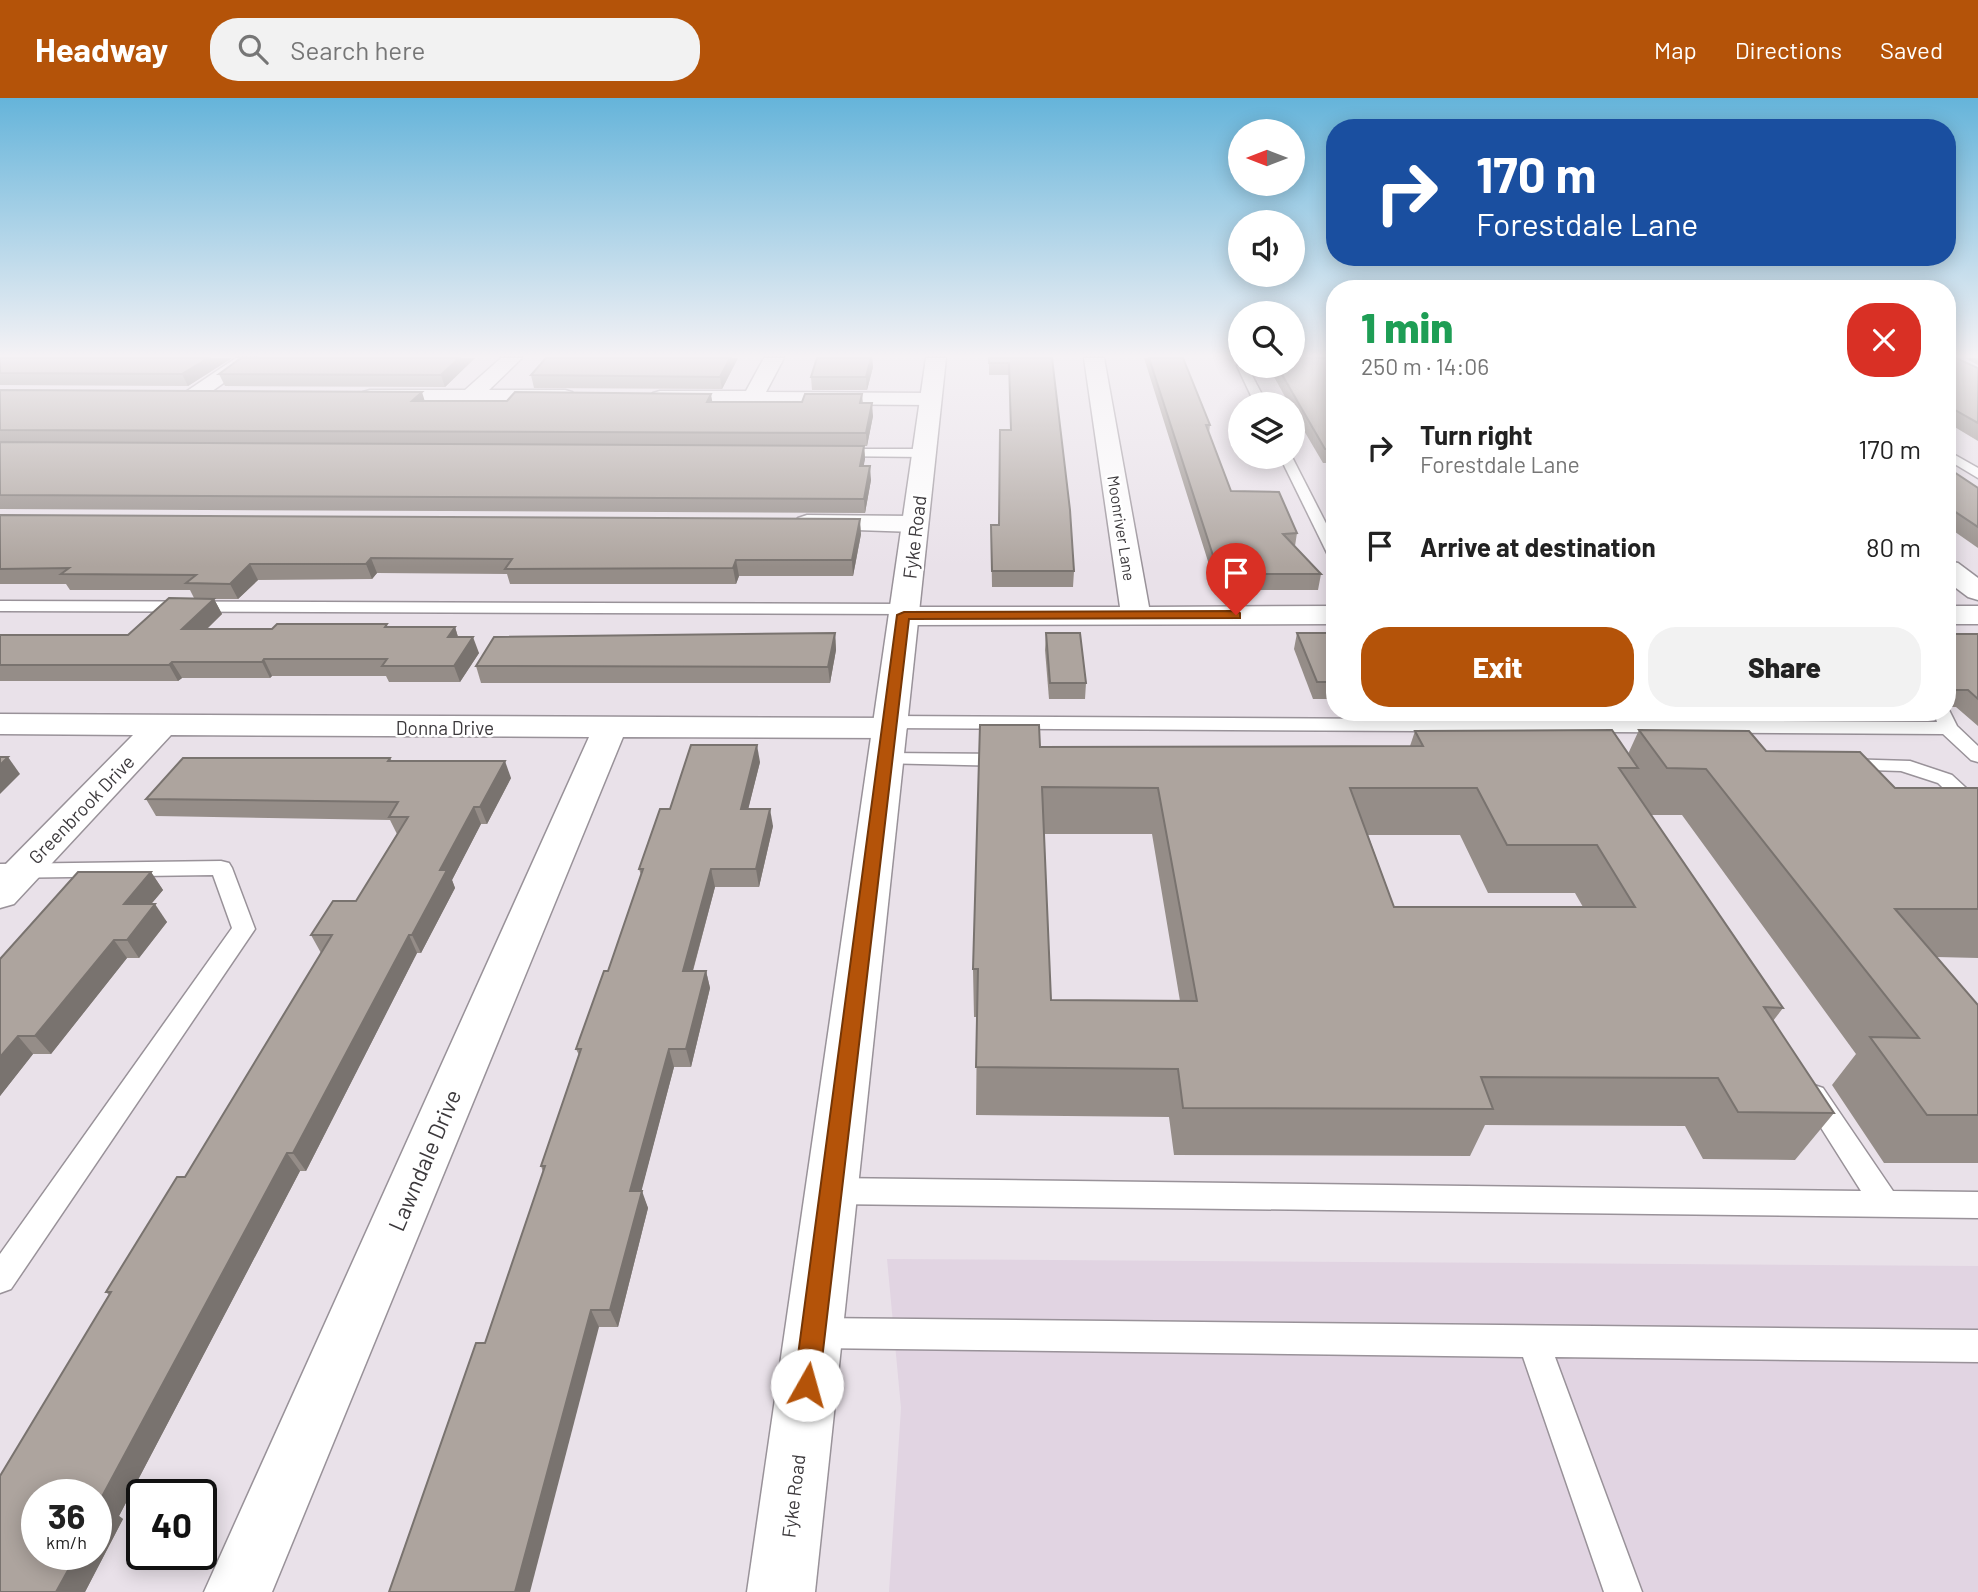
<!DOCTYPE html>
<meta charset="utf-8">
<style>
:root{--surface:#fff;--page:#f2f2f2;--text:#222;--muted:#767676;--accent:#b45309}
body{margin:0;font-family:Barlow,sans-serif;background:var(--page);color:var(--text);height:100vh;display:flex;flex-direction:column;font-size:26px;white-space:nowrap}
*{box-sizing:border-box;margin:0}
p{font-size:23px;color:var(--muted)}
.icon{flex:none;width:38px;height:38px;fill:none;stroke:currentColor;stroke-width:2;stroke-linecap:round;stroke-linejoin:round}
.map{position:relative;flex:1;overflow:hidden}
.details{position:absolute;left:1326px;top:182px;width:630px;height:441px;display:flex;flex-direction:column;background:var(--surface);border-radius:28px;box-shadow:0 4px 18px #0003}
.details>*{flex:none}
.banner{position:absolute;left:1326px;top:21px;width:630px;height:147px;border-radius:28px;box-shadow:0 4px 18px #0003;background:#1a4fa0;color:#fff;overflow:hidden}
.needle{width:46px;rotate:270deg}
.controls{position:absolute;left:1228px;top:21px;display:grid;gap:14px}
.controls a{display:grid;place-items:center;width:77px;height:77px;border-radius:50%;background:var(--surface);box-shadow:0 4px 18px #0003;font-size:35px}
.speed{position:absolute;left:21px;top:1381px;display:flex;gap:14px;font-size:35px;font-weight:700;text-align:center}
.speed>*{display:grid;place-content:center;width:91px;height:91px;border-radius:50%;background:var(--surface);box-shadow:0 4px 18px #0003;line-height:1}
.speed small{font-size:18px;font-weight:400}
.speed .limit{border:4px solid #111;border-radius:10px;background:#fff;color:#111}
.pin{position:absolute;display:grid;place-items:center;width:60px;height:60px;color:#fff;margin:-72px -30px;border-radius:50% 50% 50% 0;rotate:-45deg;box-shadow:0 0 7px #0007}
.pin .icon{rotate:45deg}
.me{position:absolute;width:77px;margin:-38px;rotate:7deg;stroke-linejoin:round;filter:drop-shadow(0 0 5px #0008)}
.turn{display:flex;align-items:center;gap:24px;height:147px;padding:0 35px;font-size:32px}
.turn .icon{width:91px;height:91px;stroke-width:2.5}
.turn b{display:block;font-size:49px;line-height:60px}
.round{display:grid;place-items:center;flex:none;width:74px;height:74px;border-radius:28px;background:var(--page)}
.overview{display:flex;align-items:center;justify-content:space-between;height:119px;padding:0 35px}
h1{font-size:42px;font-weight:800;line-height:52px;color:#1e9e55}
.action{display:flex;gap:14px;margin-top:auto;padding:14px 35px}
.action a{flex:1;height:80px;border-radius:28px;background:var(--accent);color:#fff;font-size:28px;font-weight:800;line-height:80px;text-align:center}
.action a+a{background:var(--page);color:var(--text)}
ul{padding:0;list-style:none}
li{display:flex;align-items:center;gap:21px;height:98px;padding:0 35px}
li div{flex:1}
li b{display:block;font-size:26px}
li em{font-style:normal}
header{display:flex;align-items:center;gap:42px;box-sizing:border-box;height:98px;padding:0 35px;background:var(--accent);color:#fff}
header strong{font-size:33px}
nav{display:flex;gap:38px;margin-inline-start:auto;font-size:24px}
.search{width:490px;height:63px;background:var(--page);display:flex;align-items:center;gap:18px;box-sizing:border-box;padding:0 24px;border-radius:28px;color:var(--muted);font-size:26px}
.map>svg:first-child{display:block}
.built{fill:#e1d4e2}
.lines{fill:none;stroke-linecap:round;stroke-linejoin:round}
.service-casing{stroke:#999299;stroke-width:3}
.minor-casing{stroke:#999299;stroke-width:3}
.tertiary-casing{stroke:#999299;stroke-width:3}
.service{fill:#fff;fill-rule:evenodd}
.minor{fill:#fff;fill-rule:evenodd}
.tertiary{fill:#fff;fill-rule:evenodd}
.wall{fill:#958d88;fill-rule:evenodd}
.shaded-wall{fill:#79736f}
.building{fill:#ada49e;stroke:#79736f;stroke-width:2;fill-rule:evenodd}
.route{fill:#b45309;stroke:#753606;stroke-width:2}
.labels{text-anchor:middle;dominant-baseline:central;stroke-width:5;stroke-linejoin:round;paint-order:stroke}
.far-street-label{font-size:16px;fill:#3c393c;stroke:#fff}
.street-label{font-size:19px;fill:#3c393c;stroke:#fff}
.near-street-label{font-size:23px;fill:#3c393c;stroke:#fff}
</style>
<header>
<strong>Headway</strong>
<div class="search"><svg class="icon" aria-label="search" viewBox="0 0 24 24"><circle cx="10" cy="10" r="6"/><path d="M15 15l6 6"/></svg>Search here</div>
<nav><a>Map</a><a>Directions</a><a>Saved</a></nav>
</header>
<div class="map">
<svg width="1978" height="1494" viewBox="0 0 1978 1494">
<rect width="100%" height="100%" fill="#e9e1e9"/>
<path class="built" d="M887 1161 1978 1168V1494H889L901 1310Z"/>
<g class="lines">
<g class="service-casing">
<g id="service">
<path d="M1241 265V268H1247L1267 306H1255L1237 268Z"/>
<path d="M835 351H924L930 355 924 359 831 358 829 355Z"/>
<path d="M1948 353 1978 370V380L1948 362Z"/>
<path d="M1280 359H1292L1335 443V461L1328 457Z"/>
<path d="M0 503 905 506 913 511 905 516 0 513Z"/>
<path d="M1948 610 1957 628 1978 648V664L1971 662 1943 636 890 630 881 624 890 618 1937 624 1934 614H1948Z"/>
<path d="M885 655 1007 656 1017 662 1007 668 878 665 875 661 878 657Z"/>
<path d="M1844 661 1910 663 1952 677 1978 701V718L1971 717 1938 685 1901 673 1837 671 1834 667Z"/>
<path d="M221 763 229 765 232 770 255 831 11 1191 0 1195V1156L232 830 213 777 0 780V766Z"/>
<path d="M1814 987 1823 990 1893 1093 1978 1094V1120L831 1106 821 1102 817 1093 821 1084 831 1080 1861 1093 1801 998 1805 990Z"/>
<path d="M815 1220 1978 1232V1264L1555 1259 1642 1494H1604L1523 1259 815 1250 804 1246 799 1235 804 1224Z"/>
</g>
</g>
<g class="minor-casing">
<g id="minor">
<path d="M236 260H259L201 301H187L184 297 187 293Z"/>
<path d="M501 260H522L489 292H565L572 294 575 298 572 302 565 304H370L363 302 360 298 363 294 370 292H465Z"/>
<path d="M764 260H784L766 294 931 295 938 297 941 301 938 305 931 307 660 305 653 303 650 299 653 295 660 293H746Z"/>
<path d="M1084 260H1104L1149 509 1335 508V526L904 527 894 524 889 518 894 512 904 509H1120Z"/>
<path d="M807 417 915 418 924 421 928 426 924 431 915 434 798 430 794 425 798 420Z"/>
<path d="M1948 463 1958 465 1978 480V502L1968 499 1948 484Z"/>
<rect x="1948" y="508" width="30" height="18"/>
<path d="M0 616 890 620 902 623 907 630 902 637 890 640 623 639 272 1494H204L589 639 171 637 14 806 0 810V772L133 637 0 636Z"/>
</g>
</g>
<g class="tertiary-casing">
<path id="tertiary" d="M926 260H946L815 1494H747Z"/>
</g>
<use href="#service" class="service"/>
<use href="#minor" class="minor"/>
<use href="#tertiary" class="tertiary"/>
</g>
<g class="wall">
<path d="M0 260H232L188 288 0 287Z"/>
<path d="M241 260H475L445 289 225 288 219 276Z"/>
<path d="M546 260H738L722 291 534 290 531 277Z"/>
<path d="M817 260H872L873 269 867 292H812L811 279Z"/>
<path d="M989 260H1052L1074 473 1073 489H992L991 427H999L1011 332 1009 277H989Z"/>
<path d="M1144 260H1183L1210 327 1209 335 1231 393 1297 435 1295 448 1321 476 1318 492H1217Z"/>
<path d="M1335 260V375L1330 365H1323L1293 314V306H1289L1268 268H1293Z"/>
<path d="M1948 260 1978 270V343L1948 325Z"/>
<path d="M1965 260H1978V267Z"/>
<path d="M0 292 425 303 802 304 862 296 863 305 873 318 867 348H864L865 361 863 368 871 382 865 415 0 411Z"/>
<path d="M1948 370 1978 390V450L1948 429Z"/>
<path d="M0 417 861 436 853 478H739L736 486H510L507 476 377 475 372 481 258 482 238 501H214L222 516 207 531 455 529 458 539 479 555 460 584H389L386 578H272L270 580H182L178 583H0V537H128L194 500 190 492H70L66 486H0Z"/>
<path d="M835 535 836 552 830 585H481L476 568Z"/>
<path d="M1046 535 1086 585 1085 601H1049L1045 552Z"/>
<path d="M1297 535H1335V601H1313L1294 551Z"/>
<path d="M1948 536H1978V628L1956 609H1948Z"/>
<path d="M1639 632 1766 653 1895 690H1978V860L1937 859 1978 907V1065H1884L1832 987 1856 956 1682 717H1651L1783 910 1773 923 1834 1015 1795 1062 1703 1061 1685 1028 1485 1027 1470 1058 1174 1057 1169 1019 976 1017 977 919H974L973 871 1040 649 1410 648 1415 633 1628 656ZM1044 736H1152L1180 903 1051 902ZM1368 737H1460L1488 795H1575L1583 809H1394Z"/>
<path d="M390 660 392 663 511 680 487 726H481L452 782 455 790 421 855H417L306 1073H300L119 1418 123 1421 85 1494 109 1197 106 1194 185 1079 321 855 311 837 356 803 397 736 390 722 156 718 146 701Z"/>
<path d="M760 664 748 711 773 728 759 789H715L693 873H706L710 890 691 969H674L641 1093 648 1110 618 1229H599L485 1245 543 1074 541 1068 579 957 576 951 608 873 641 777 639 771 670 711Z"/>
<path d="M151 774 163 792 151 806 167 824 139 860H127L51 956H33L0 998V861Z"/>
</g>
<g class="shaded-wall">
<path d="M208 260H232L188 288 182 276Z"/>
<path d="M459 260H475L445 289 441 277Z"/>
<path d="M730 260H738L722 291 720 279Z"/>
<path d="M871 260H872L873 269 867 292 866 279Z"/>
<path d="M422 294 426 307 412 303Z"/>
<path d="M711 296 713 308 707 304Z"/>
<path d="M872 305 873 318 867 348 866 335Z"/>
<path d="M864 348 865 361 861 382 860 368Z"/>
<path d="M870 368 871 382 865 415 864 401Z"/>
<path d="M860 421 861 436 853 478 852 462Z"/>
<path d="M371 460 377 475 372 481 366 466Z"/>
<path d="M736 462 739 478 736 486 733 470Z"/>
<path d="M250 466 258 482 238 501 230 486Z"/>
<path d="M214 501 222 516 190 547 182 531Z"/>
<path d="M455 529 460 546 448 539Z"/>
<path d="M835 535 836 552 830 585 828 569Z"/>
<path d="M473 539 479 555 460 584 454 568Z"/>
<path d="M264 561 272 578 270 580 262 564Z"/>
<path d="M172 564 182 580 178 583 169 567Z"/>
<path d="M757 647 760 664 744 728 741 711Z"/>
<path d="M8 659 20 676 0 696V667Z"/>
<path d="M505 663 511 680 487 726 480 709Z"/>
<path d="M474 709 481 726 452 782 455 790 421 855 412 837 440 772Z"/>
<path d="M770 711 773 728 759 789 756 771Z"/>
<path d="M711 771 715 789 688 890 683 873Z"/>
<path d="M151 774 163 792 136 824 124 806Z"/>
<path d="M155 806 167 824 139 860 127 842Z"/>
<path d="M409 837 417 855 306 1073 293 1055Z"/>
<path d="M114 842 127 860 51 956 35 938Z"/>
<path d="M706 873 710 890 691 969 686 951Z"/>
<path d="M18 938 33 956 0 998V959Z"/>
<path d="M669 951 674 969 637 1110 630 1093Z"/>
<path d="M287 1055 300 1073 119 1418 123 1421 85 1494H56L77 1456H96V1420L98 1406Z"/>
<path d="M642 1093 648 1110 618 1229 610 1212Z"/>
<path d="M591 1212 599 1229 530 1494H515Z"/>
</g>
<g class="building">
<path d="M0 260H208L182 276 0 275Z"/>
<path d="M241 260H459L441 277 219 276Z"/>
<path d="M546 260H730L720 279 531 277Z"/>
<path d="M817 260H871L866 279H811Z"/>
<path d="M989 260H1052L1070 412 1074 473H992L991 427H999L1000 332H1011L1009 265H989Z"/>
<path d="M1149 260H1183L1210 327H1206L1231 393 1279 394 1297 435 1283 436 1321 476H1219Z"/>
<path d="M1293 260H1335V356L1332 351H1325L1277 268H1293Z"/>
<path d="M1948 260H1956L1978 270V325L1948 308Z"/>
<path d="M0 292 422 294 412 303H507L515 294 711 296 707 304H802L805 296H862L860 305H872L866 335 0 332Z"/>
<path d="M0 344 864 348 860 368H870L864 401 0 397Z"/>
<path d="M1948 370 1978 390V429L1948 409Z"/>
<path d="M0 417 860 421 852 462H736L733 470 505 471 512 461 371 460 366 466H250L230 486 186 485 196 477 61 476 69 470 0 471Z"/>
<path d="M169 500 214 501 182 531H272L277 526H387L385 529H455L448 539H473L454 568H382L387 561H264L262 564H172L169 567H0V537H128Z"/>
<path d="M835 535 828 569 476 568 494 539Z"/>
<path d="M1046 535H1080L1086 585H1050Z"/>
<path d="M1297 535H1335V584H1317Z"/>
<path d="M1948 536H1978V601L1968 592H1948Z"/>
<path d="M980 627H1039L1040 649 1423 648 1415 633 1612 632 1638 670H1619L1783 910 1764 909 1834 1015 1738 1014 1718 980 1481 979 1493 1011 1183 1010 1178 971 976 969 978 871H973ZM1042 689 1158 690 1197 903 1051 902ZM1350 690H1477L1507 747H1597L1635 809H1394Z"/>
<path d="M1639 632 1749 633 1766 653 1860 654 1895 690H1978V811H1895L1978 907V1017H1927L1870 939 1919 940 1706 671 1667 670Z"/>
<path d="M691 647H757L741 711H770L756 771H711L683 873H706L686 951H669L630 1093H642L610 1212H591L515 1494H389L476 1245H485L545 1068H541L581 951H576L604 873H608L643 771H639L660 711H670Z"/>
<path d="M0 659H8L0 667Z"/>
<path d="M183 660H390L388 663H505L480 709H474L440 772H447L412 837H409L293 1055H287L98 1406H103L96 1420V1396H37V1456H77L56 1494H0V1378L111 1194H106L177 1079H185L332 837H311L333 803H356L408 719H389L398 704 146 701Z"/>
<path d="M78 774H151L124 806H155L127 842H114L35 938H18L0 959V861Z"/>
</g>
<linearGradient id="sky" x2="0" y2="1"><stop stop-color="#65b4da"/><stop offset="0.55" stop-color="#f5f2f5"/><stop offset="1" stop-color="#f5f2f5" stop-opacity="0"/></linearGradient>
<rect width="1978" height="469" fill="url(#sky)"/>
<path class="route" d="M1236 513 1240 515V520L909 521 819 1287 815 1296 807 1299 798 1296 794 1287 897 517 904 514Z"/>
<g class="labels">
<g class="far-street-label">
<text transform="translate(1122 430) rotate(81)">Moonriver Lane</text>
</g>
<g class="street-label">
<text transform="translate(914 439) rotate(-83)">Fyke Road</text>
<text x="445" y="629">Donna Drive</text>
<text transform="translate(81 711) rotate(-46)">Greenbrook Drive</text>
<text transform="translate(793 1398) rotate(-83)">Fyke Road</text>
</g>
<g class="near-street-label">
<text transform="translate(424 1062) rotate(-67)">Lawndale Drive</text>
</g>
</g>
</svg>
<div class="controls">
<a><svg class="needle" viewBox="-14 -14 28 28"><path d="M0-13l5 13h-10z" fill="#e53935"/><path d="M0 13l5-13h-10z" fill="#767676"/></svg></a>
<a><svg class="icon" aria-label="sound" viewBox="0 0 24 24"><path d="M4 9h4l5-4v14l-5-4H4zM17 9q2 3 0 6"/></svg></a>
<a><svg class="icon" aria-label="search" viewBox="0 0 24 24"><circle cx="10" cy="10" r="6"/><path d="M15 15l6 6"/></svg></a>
<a><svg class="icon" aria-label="layers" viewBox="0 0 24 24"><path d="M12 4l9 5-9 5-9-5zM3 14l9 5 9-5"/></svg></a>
</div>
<div class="speed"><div>36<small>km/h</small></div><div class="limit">40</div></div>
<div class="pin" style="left:1236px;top:517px;background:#d93025"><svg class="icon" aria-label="arrive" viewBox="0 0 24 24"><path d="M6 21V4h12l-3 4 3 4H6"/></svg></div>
<svg class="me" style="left:807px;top:1287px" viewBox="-20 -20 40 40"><circle r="19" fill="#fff"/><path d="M0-13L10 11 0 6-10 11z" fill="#b45309"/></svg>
<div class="banner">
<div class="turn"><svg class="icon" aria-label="right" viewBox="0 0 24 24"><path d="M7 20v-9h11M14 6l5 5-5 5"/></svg><div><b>170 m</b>Forestdale Lane</div></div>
</div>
<section class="details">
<div class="overview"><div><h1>1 min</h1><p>250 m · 14:06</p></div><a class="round" style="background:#d93025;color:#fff"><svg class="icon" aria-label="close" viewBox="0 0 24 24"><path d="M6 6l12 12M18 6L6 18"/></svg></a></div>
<ul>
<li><svg class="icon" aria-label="right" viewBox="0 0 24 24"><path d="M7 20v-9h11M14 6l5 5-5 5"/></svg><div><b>Turn right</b><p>Forestdale Lane</p></div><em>170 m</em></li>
<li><svg class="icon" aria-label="arrive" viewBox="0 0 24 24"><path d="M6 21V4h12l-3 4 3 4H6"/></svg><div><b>Arrive at destination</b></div><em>80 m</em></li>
</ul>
<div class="action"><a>Exit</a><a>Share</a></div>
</section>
</div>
